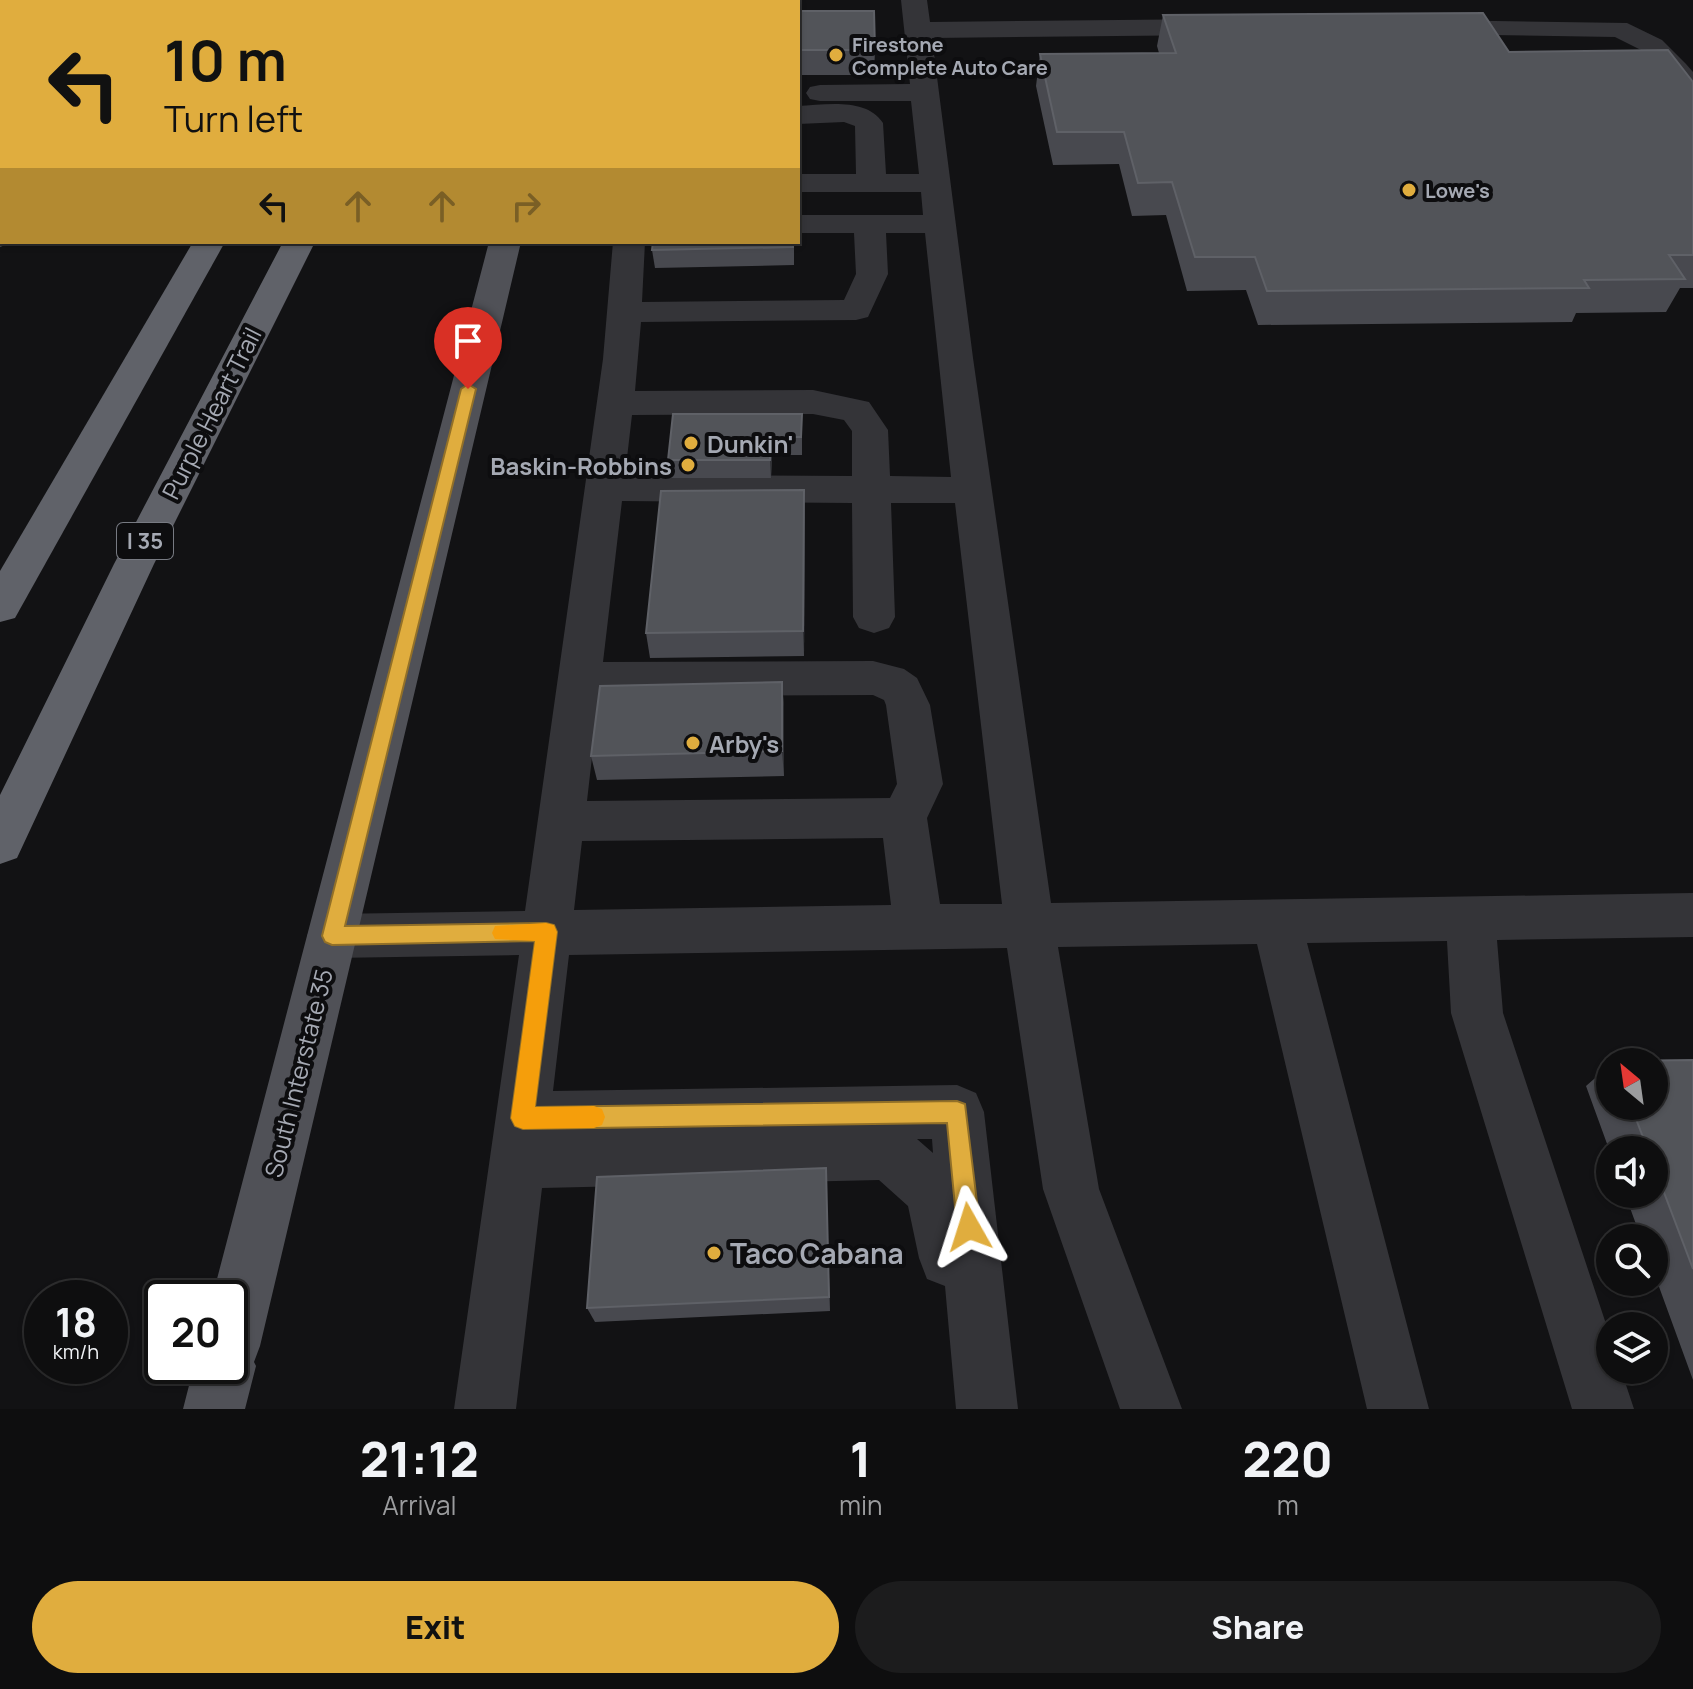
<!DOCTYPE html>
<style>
:root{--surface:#0e0e0f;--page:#1c1c1d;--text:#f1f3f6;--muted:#9b9c9e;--line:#2e2e2f;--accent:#e0ad3e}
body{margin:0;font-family:Manrope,sans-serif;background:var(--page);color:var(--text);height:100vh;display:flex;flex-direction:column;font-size:30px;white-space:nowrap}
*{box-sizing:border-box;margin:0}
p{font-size:26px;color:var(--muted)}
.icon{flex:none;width:44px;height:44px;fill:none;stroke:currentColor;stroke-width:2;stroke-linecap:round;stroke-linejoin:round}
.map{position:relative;height:1409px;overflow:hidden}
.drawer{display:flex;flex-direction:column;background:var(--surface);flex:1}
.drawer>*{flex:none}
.banner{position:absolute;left:0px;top:0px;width:800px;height:244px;box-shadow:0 2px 6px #0004,0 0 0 2px var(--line);background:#e0ad3e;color:#111;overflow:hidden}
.needle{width:52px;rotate:331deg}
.tools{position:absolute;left:1596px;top:1048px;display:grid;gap:16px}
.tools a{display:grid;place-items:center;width:72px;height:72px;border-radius:50%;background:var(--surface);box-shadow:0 2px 6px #0004,0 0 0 2px var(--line);font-size:40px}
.speed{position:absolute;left:24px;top:1280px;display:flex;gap:16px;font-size:40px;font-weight:700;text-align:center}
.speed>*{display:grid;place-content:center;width:104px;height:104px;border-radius:50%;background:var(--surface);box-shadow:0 2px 6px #0004,0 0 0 2px var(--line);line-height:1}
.speed small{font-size:20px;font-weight:400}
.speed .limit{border:4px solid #111;border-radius:12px;background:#fff;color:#111}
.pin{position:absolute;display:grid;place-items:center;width:68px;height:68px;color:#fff;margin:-82px -34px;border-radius:50% 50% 50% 0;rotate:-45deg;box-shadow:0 0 8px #0007}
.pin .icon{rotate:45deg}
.me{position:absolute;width:88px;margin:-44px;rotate:354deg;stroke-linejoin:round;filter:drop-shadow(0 0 6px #0008)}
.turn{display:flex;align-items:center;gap:28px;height:168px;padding:0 32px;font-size:36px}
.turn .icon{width:104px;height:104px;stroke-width:2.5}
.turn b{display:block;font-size:56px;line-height:68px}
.lanes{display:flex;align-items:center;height:76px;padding:0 32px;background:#0003;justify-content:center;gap:40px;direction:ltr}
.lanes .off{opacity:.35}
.eta{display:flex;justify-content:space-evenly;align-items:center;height:136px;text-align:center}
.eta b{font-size:48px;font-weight:800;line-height:56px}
.action{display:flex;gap:16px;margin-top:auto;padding:16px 32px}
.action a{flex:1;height:92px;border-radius:48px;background:var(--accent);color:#111;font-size:32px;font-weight:800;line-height:92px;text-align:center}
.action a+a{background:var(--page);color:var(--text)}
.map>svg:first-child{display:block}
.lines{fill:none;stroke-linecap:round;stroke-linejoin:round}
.minor{fill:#343438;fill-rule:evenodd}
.major{fill:#505157;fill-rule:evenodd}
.highway{fill:#606269;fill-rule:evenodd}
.wall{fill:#48494f}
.shaded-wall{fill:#2e2f33}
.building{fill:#525459;stroke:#5f6167;stroke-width:2}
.route{fill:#e0ad3e;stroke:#927028;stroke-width:2}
.slow{fill:#f59e0b}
.poi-dot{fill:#e0ad3e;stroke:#0d0d0f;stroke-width:3}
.labels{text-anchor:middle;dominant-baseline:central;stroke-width:8;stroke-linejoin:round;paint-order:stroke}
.far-poi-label{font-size:20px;font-weight:bold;fill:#a5a9b3;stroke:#0d0d0f;text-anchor:start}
.shield{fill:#0d0d0f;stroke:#777a82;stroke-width:2}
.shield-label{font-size:22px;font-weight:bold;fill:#a5a9b3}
.street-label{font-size:24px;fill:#a5a9b3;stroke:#0d0d0f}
.poi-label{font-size:24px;font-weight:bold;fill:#a5a9b3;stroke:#0d0d0f;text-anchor:start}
.near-poi-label{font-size:28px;font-weight:bold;fill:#a5a9b3;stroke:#0d0d0f;text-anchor:start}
</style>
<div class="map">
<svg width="1693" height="1409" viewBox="0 0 1693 1409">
<rect width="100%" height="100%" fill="#121214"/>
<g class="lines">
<g class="minor">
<rect x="675" y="0" width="26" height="2"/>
<path d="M901 0H927L930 22 1219 19 1228 21 1232 27 1228 33 1219 35 932 38 973 358 1051 903 1693 893V937L1497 940 1503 1013 1610 1336V1370H1621L1634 1409H1572L1451 1013 1447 941 1307 943 1429 1409H1367L1257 944 1058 947 1099 1189 1182 1409H1120L1043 1189 1007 948 569 955 553 1091 957 1085 976 1093 984 1112 1018 1409H956L945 1286 927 1279 919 1258 908 1206 879 1180 542 1188 516 1409H454L519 955 332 958 314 952 307 936 314 920 332 914 525 911 603 359 613 242H645L642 302 844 300 856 274 854 233H798V215H923L921 192H798V174H856L855 126 844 122 798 124V106C825 105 866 97 883 123L886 174H919L911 101H820L810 99 806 93 810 87 820 85 910 84ZM886 233H925L951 477 890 476 888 430 869 402 813 390 635 391 641 322 856 320 868 317 888 274ZM813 414 844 420 852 431V476L625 475 632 415ZM622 501 852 503 853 617 859 628 874 633 889 628 895 617 891 503H955L1002 904H940L927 818 943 784 930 705 917 678 904 669 873 661 603 662ZM873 695 884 700 886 705 897 784 890 798 587 801 599 696ZM883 838 891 905 574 910 582 841ZM917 1139H932L933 1153Z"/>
<rect x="0" y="5" width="2" height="16"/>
<path d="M1432 20 1627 23 1662 40 1686 64 1693 72V98L1683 96 1643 51 1615 37 1423 34 1419 28 1423 22Z"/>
</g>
<g class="major">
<path d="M190 0H216L189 2Z"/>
<path d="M564 0H590L563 2Z"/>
<path d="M2 225V242H13L0 247Z"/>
<path d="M489 242H521L260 1346 254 1362 256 1366 245 1409H183L194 1366H230V1298H212Z"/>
</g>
<g class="highway">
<path d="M342 0H368L341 2Z"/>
<path d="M412 0H438L411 2Z"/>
<path d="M193 242H225L15 618 0 622V571Z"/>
<path d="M283 242H315L154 564 17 858 0 864V795L114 564Z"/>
</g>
</g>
<g class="wall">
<path d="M798 11 875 50 874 75H798Z"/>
<path d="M1163 15 1509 52 1693 82V288H1680L1666 312 1576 313 1572 322 1258 325 1246 290 1187 291 1166 215 1132 216 1119 164 1053 165 1036 86 1040 54 1159 53 1157 46Z"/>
<path d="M794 242V265L655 268 652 250Z"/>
<path d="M802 414V455H772L771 478H670L668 460Z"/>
<path d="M805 516 804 656 650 658 646 633Z"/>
<path d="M782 682 784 707V776L597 780 591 756Z"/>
<path d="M1693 1060V1380L1654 1273V1238H1641L1625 1194H1654V1150H1610V1152L1586 1086 1610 1065V1106H1654V1062H1613Z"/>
<path d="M826 1168 830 1311 595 1322 587 1308Z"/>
</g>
<g class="shaded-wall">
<path d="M771 437 772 455 771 478 770 460Z"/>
<path d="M804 490 805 516 804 656 803 631Z"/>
<path d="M782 682 784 707V776L782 751Z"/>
</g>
<g class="building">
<path d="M798 11H874L875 50H798Z"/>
<path d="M1483 13 1509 52 1668 50 1693 82V255H1669L1685 279 1584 280 1589 288 1267 291 1255 257H1195L1172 182 1138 183 1124 132H1057L1040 54 1176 53 1163 15Z"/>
<path d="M653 242H793V247L652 250Z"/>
<path d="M673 414H802L801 437H771L770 460H668Z"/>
<path d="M804 490 803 631 646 633 661 491Z"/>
<path d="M782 682V751L591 756 600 686Z"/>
<path d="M1693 1060V1269L1654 1166V1150H1648L1631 1106H1654V1062L1614 1061Z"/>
<path d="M826 1168 829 1297 587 1308 597 1177Z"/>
</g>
<path class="route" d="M468 384 476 389 345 926 546 923 554 925 557 932 535 1107 957 1101 965 1104 980 1227 977 1235 969 1239 960 1235 957 1227 947 1123 523 1129 515 1126 511 1118 535 941 332 945 325 942 322 936 461 389Z"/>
<path class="slow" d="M546 923 554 925 557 932 535 1107 594 1106 602 1109 605 1117 602 1125 594 1128 523 1129 515 1126 511 1118 535 941 495 939 492 933 495 926Z"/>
<g class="poi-dot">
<circle cx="836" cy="55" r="8"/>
<circle cx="1409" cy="190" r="8"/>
<circle cx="691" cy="443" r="8"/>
<circle cx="688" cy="465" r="8"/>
<circle cx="693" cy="743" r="8"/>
<circle cx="714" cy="1253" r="8"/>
</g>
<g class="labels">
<g class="far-poi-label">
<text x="852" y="44">Firestone<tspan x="852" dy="23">Complete Auto Care</tspan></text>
<text x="1425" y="190">Lowe's</text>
</g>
<rect class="shield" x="117" y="523" width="56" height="36" rx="6"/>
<g class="shield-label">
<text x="145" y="541">I 35</text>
</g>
<g class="street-label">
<text transform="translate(211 413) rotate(-63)">Purple Heart Trail</text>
<text transform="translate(298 1073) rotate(-76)">South Interstate 35</text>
</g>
<g class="poi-label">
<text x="707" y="443">Dunkin'</text>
<text x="672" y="465" text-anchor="end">Baskin-Robbins</text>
<text x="709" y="743">Arby's</text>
</g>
<g class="near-poi-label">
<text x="730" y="1253">Taco Cabana</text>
</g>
</g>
</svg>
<div class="tools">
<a><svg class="needle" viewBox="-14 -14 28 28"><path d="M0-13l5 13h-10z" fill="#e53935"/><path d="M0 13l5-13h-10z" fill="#9b9c9e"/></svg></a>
<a><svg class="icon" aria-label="sound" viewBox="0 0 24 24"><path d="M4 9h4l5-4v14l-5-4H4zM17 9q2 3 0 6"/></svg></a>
<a><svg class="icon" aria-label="search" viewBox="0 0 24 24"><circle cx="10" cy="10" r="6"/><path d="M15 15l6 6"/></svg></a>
<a><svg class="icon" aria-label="layers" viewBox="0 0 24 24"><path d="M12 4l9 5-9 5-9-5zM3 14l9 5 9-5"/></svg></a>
</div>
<div class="speed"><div>18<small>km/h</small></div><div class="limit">20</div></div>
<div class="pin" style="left:468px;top:389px;background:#d93025"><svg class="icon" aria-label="arrive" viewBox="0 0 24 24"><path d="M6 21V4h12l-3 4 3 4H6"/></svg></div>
<svg class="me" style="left:969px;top:1227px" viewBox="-20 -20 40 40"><path d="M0-17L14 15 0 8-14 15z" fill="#e0ad3e" stroke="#fff" stroke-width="4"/></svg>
<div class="banner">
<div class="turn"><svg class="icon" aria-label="left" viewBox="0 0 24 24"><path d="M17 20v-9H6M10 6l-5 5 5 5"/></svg><div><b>10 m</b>Turn left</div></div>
<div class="lanes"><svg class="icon" aria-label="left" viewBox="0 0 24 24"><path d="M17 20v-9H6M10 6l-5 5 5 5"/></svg><svg class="icon off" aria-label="ahead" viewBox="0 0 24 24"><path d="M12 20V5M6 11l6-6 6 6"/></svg><svg class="icon off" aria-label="ahead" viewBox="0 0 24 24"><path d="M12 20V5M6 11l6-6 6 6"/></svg><svg class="icon off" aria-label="right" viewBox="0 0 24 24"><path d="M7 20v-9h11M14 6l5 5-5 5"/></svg></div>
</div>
</div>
<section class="drawer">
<div class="eta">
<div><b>21:12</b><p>Arrival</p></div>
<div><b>1</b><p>min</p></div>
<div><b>220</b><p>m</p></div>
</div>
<div class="action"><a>Exit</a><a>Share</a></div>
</section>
